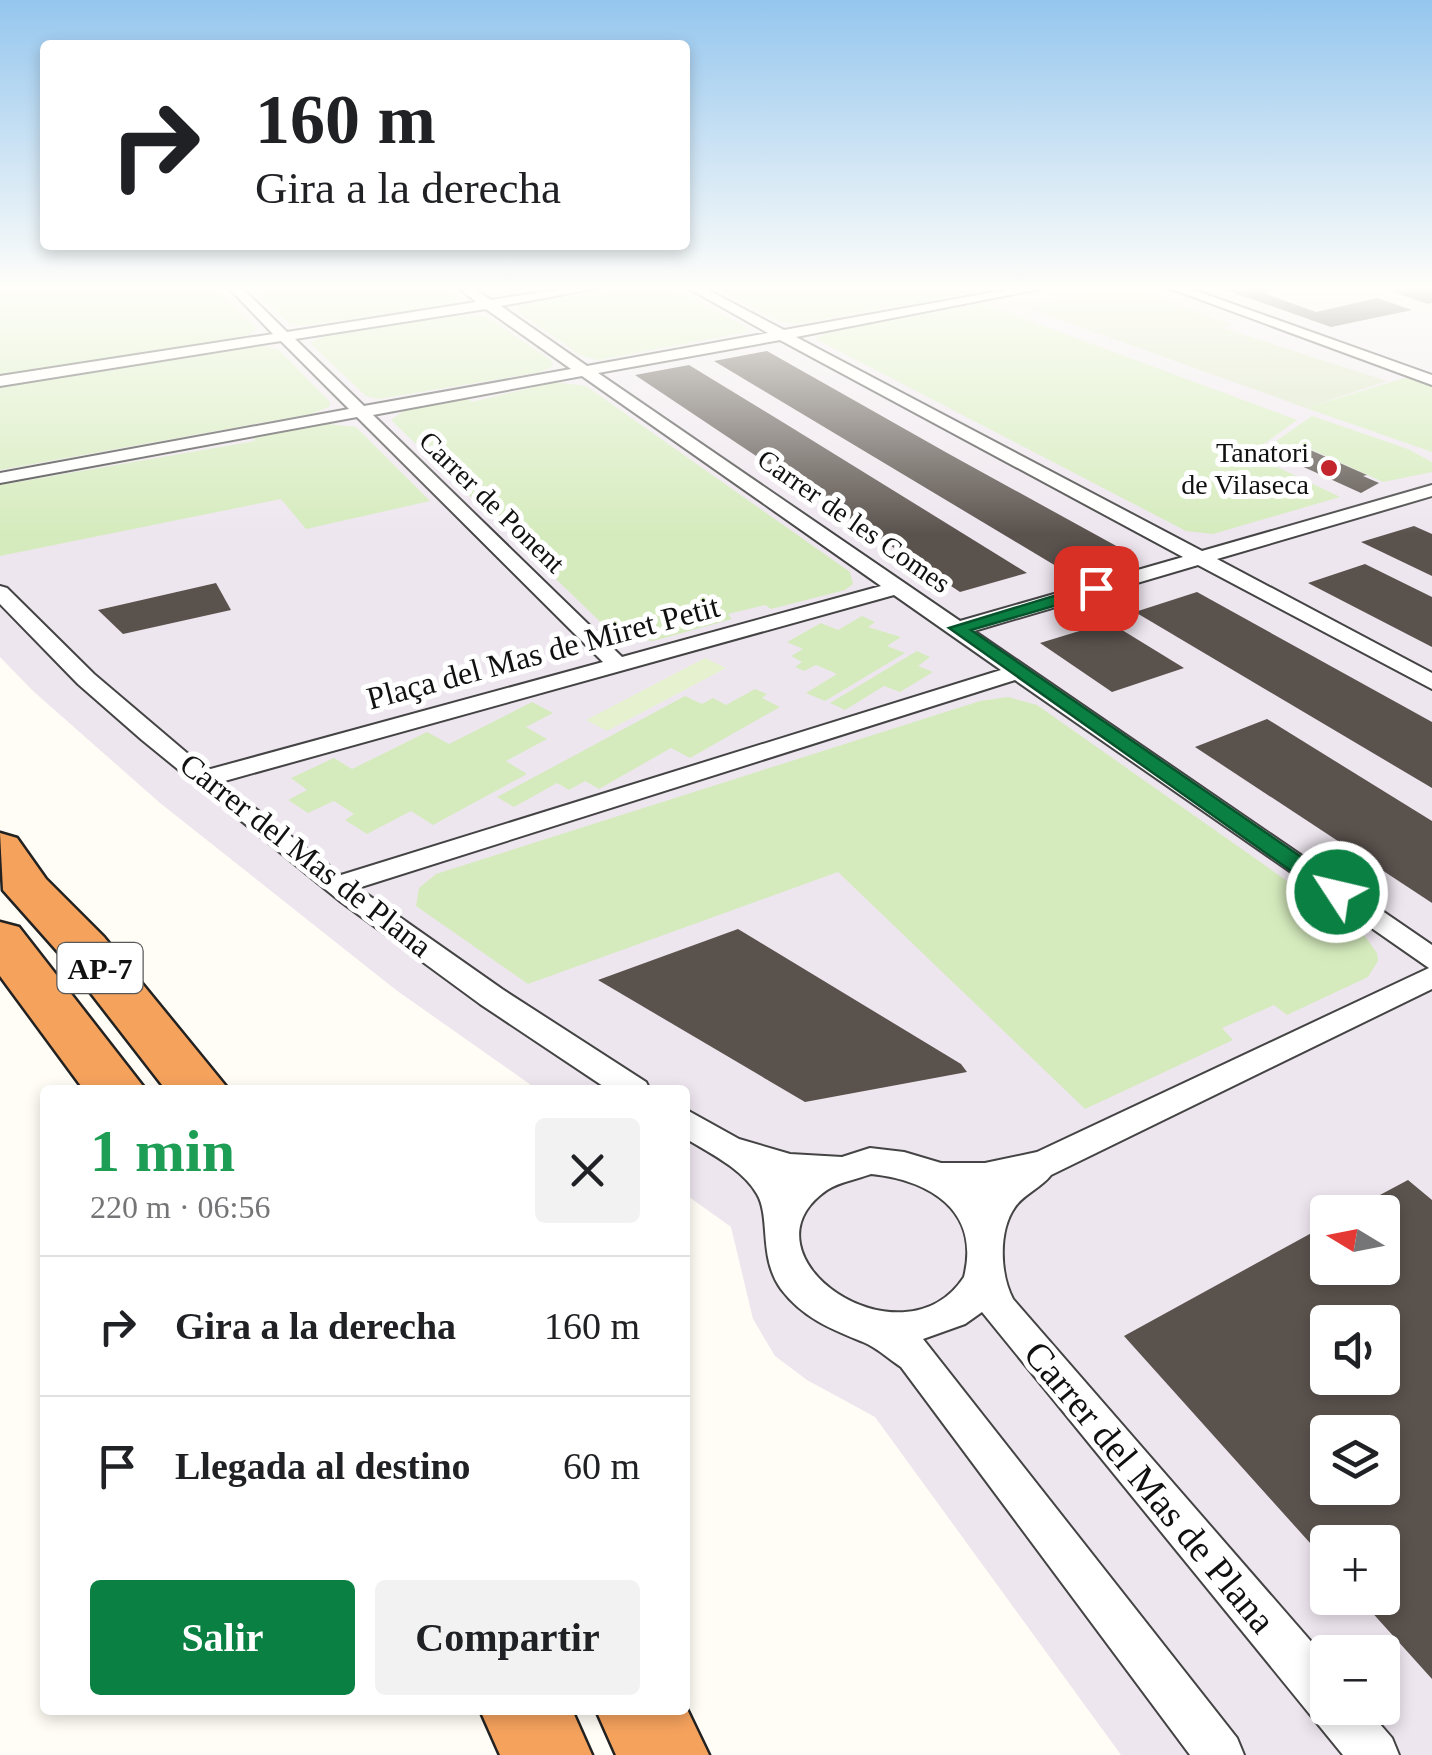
<!DOCTYPE html>
<html lang="es">
<meta charset="utf-8">
<style>
:root{--surface:#fff;--page:#f2f2f2;--text:#202124;--muted:#757577;--line:#e0e0e0;--accent:#0b8043}
body{margin:0;font-family:Georgia,serif;background:var(--page);color:var(--text);height:100vh;display:flex;flex-direction:column;font-size:38px;white-space:nowrap}
*{box-sizing:border-box;margin:0}
p{font-size:32px;color:var(--muted)}
.icon{flex:none;width:55px;height:55px;fill:none;stroke:currentColor;stroke-width:2;stroke-linecap:round;stroke-linejoin:round}
.map{position:relative;flex:1;overflow:hidden}
.sheet{position:absolute;left:40px;top:1085px;width:650px;height:630px;display:flex;flex-direction:column;background:var(--surface);border-radius:10px;box-shadow:0 5px 15px #0003}
.sheet>*{flex:none}
.banner{position:absolute;left:40px;top:40px;width:650px;height:210px;border-radius:10px;box-shadow:0 5px 15px #0003;background:#fff;color:var(--text);overflow:hidden}
.needle{width:65px;rotate:280deg}
.tools{position:absolute;left:1310px;top:1195px;display:grid;gap:20px}
.tools a{display:grid;place-items:center;width:90px;height:90px;border-radius:10px;background:var(--surface);box-shadow:0 5px 15px #0003;font-size:50px}
.pin{position:absolute;display:grid;place-items:center;width:85px;height:85px;color:#fff;margin:-42px;border-radius:20px;box-shadow:0 5px 15px #0006}
.me{position:absolute;width:110px;margin:-55px;rotate:305deg;stroke-linejoin:round;filter:drop-shadow(0 0 8px #0008)}
.turn{display:flex;align-items:center;gap:35px;height:210px;padding:0 50px;font-size:45px}
.turn .icon{width:130px;height:130px;stroke-width:2.5}
.turn b{display:block;font-size:70px;line-height:85px}
.round{display:grid;place-items:center;flex:none;width:105px;height:105px;border-radius:10px;background:var(--page)}
.headline{display:flex;align-items:center;justify-content:space-between;height:170px;padding:0 50px}
h1{font-size:60px;font-weight:800;line-height:75px;color:#1e9e55}
.button{display:flex;gap:20px;margin-top:auto;padding:20px 50px}
.button a{flex:1;height:115px;border-radius:10px;background:var(--accent);color:#fff;font-size:40px;font-weight:800;line-height:115px;text-align:center}
.button a+a{background:var(--page);color:var(--text)}
ul{padding:0;list-style:none}
li{display:flex;align-items:center;gap:30px;height:140px;padding:0 50px;border-top:2px solid var(--line)}
li div{flex:1}
li b{display:block;font-size:38px}
li em{font-style:normal}
.map>svg:first-child{display:block}
.industrial{fill:#eee6ef;fill-rule:evenodd}
.green{fill:#d5ebbd}
.cemetery{fill:#d9e3c4}
.pitch{fill:#e6f2cf}
.building{fill:#5a524d;fill-rule:evenodd}
.lines{fill:none;stroke-linecap:round;stroke-linejoin:round}
.street-casing{stroke:#444;stroke-width:4}
.highway-casing{stroke:#222;stroke-width:5}
.street{fill:#fff;fill-rule:evenodd}
.highway{fill:#f5a25d;fill-rule:evenodd}
.route{fill:#0b8043;stroke:#07532c;stroke-width:2.5}
.poi-dot{fill:#c4262e;stroke:#fff;stroke-width:4}
.labels{text-anchor:middle;dominant-baseline:central;stroke-width:10;stroke-linejoin:round;paint-order:stroke}
.far-poi-label{font-size:28px;fill:#111;stroke:#fff;text-anchor:end}
.far-street-label{font-size:28px;fill:#111;stroke:#fff}
.shield{fill:#fff;stroke:#585858;stroke-width:2.5}
.shield-label{font-size:30px;font-weight:bold;fill:#111}
.street-label{font-size:32px;fill:#111;stroke:#fff}
.near-street-label{font-size:38px;fill:#111;stroke:#fff}
</style>
<div class="map">
<svg width="1432" height="1755" viewBox="0 0 1432 1755">
<rect width="100%" height="100%" fill="#fffdf5"/>
<path class="industrial" d="M0 288H1432V1755H1121L875 1417 807 1380 775 1356 753 1319 731 1227 685 1194V1090H538L396 990 160 803 33 691 0 657ZM1328 1212H1382V1268H1328ZM1328 1322H1382V1378H1328ZM1328 1432H1382V1488H1328ZM1328 1542H1382V1598H1328ZM1328 1652H1382V1708H1328Z"/>
<g class="green">
<path d="M0 288H217L258 329 244 337 0 376Z"/>
<path d="M252 288H447L461 299 449 305 302 326 290 324Z"/>
<path d="M621 288 679 291 745 326 748 332 598 360 580 355 515 310 525 303Z"/>
<path d="M714 288H1005L796 324 780 322Z"/>
<path d="M982 303 1297 420 1250 454 1340 497 1213 534 1186 531 816 339 825 333Z"/>
<path d="M460 314 486 316 552 361 553 366 541 372 378 399 366 396 310 343 327 335Z"/>
<path d="M264 346 279 350 330 402 329 407 310 414 0 470V387Z"/>
<path d="M1411 376 1432 383V452L1306 408Z"/>
<path d="M555 382 586 386 850 572 853 584 845 590 771 609 765 605 728 614 732 619 653 641 615 636 391 420 405 410 467 398 472 402Z"/>
<path d="M1312 416 1408 449 1432 462V472L1383 482 1306 447 1262 458 1256 455Z"/>
<path d="M328 424 356 427 430 501 306 529 281 499 0 556V485L255 441 254 438Z"/>
<path d="M862 616 875 622 868 627 901 637 887 646 905 653 825 701 806 693 837 674 816 665 804 671 795 667 802 662 791 656 803 649 787 642 821 623 838 630Z"/>
<path d="M917 651 930 657 918 666 933 672 900 692 884 686 845 710 830 703Z"/>
<path d="M755 689 767 694 762 698 780 707 690 758 671 748 599 789 585 781 569 790 557 783 514 807 497 797 685 696 702 704 713 698 726 705Z"/>
<path d="M1008 697 1037 705 1364 935 1377 953 1378 961 1368 977 1287 1015 1274 1005 1222 1028 1233 1040 1085 1109 838 872 528 984 416 906 419 888 436 874 980 701Z"/>
<path d="M532 702 553 713 526 727 547 739 506 761 527 774 433 825 411 811 367 834 345 820 354 814 334 801 308 813 288 800 307 790 291 778 334 758 352 769 427 732 449 744Z"/>
</g>
<path class="cemetery" d="M1112 288H1130L1230 324 1223 328 1387 381 1306 408 1027 308Z"/>
<path class="pitch" d="M705 658 726 668 607 731 586 720Z"/>
<g class="building">
<path d="M1220 288H1280L1263 293 1316 312 1377 298 1412 310 1331 327Z"/>
<path d="M1381 288H1432V303L1428 304Z"/>
<path d="M767 351 949 454 1120 548 1056 566 714 361Z"/>
<path d="M689 365 789 426 1027 573 960 592 635 375Z"/>
<path d="M1308 449 1367 475 1363 476 1379 483 1361 493 1286 459 1274 462 1266 459Z"/>
<path d="M1414 526 1432 534V576L1361 542Z"/>
<path d="M1365 564 1432 597V647L1308 583Z"/>
<path d="M216 583 231 610 123 634 98 610Z"/>
<path d="M1197 592 1432 722V788L1135 612Z"/>
<path d="M1109 622 1184 668 1112 692 1040 643Z"/>
<path d="M1267 719 1432 821V903L1195 747Z"/>
<path d="M738 929 961 1064 967 1072 805 1102 598 980Z"/>
<path d="M1408 1180 1432 1200V1679L1359 1598H1382V1542H1328V1563L1124 1336 1328 1224V1268H1382V1212H1348ZM1328 1322H1382V1378H1328ZM1328 1432H1382V1488H1328Z"/>
</g>
<g class="lines">
<g class="street-casing">
<g id="street">
<path d="M229 288H242L287 332 476 302 459 288H473L491 300 568 288H598L501 306 587 366 768 333 688 288H704L784 330 1017 288H1044L796 337 1202 551 1432 485V496L1217 559 1432 673V689L1198 565 974 631 1432 945V989L1051 1175C1041 1188 1024 1194 1015 1207 998 1231 1000 1274 1013 1299L1328 1661V1708H1366L1392 1738 1399 1755H1343L982 1312 965 1324 923 1339 1237 1738 1244 1755H1190L901 1367C889 1359 876 1347 863 1342 831 1329 803 1318 781 1289 758 1257 771 1218 757 1194 743 1169 708 1152 685 1138V1109L739 1139 790 1154 842 1157 870 1148 904 1152 941 1163H985L1037 1152 1429 968 1015 680 358 888 502 989 646 1082 650 1090H609L480 1004 341 902 142 740 78 684 0 604V586L7 588 94 674 207 770 603 662 357 417 0 483V473L349 409 281 341 0 386V376L273 334ZM486 309 571 369 364 406 295 339ZM780 340 1183 557 960 621 598 373ZM582 376 881 586 622 657 373 415ZM894 595 1001 670 341 875 221 782ZM871 1174C929 1180 981 1210 964 1277 902 1371 733 1255 827 1190 839 1182 858 1179 871 1174Z"/>
<path d="M1169 288H1188L1432 375V385Z"/>
</g>
</g>
<g class="highway-casing">
<g id="highway">
<path d="M0 833 17 838 46 879 104 937 229 1090H166L66 961 3 890Z"/>
<path d="M0 922 19 927 146 1090H84L0 976Z"/>
<path d="M685 1705 709 1755H616L596 1710H685Z"/>
<path d="M480 1710H572L592 1755H500Z"/>
</g>
</g>
<use href="#street" class="street"/>
<use href="#highway" class="highway"/>
</g>
<linearGradient id="sky" x2="0" y2="1"><stop stop-color="#95c6ee"/><stop offset="0.54" stop-color="#fffefa"/><stop offset="1" stop-color="#fffefa" stop-opacity="0"/></linearGradient>
<rect width="1432" height="534" fill="url(#sky)"/>
<path class="route" d="M1096 583 1104 588 1102 592 971 630 1345 887 1348 892 1345 898H1329L949 628Z"/>
<circle class="poi-dot" cx="1329" cy="468" r="10"/>
<g class="labels">
<g class="far-poi-label">
<text x="1309" y="452">Tanatori<tspan x="1309" dy="32">de Vilaseca</tspan></text>
</g>
<g class="far-street-label">
<text transform="translate(492 502) rotate(44)">Carrer de Ponent</text>
<text transform="translate(854 521) rotate(35)">Carrer de les Comes</text>
</g>
<rect class="shield" x="57.5" y="943" width="85" height="50" rx="8"/>
<g class="shield-label">
<text x="100" y="968">AP-7</text>
</g>
<g class="street-label">
<text transform="translate(543 652) rotate(-15)">Plaça del Mas de Miret Petit</text>
<text transform="translate(306 855) rotate(38)">Carrer del Mas de Plana</text>
</g>
<g class="near-street-label">
<text transform="translate(1150 1487) rotate(50)">Carrer del Mas de Plana</text>
</g>
</g>
</svg>
<div class="tools">
<a><svg class="needle" viewBox="-14 -14 28 28"><path d="M0-13l5 13h-10z" fill="#e53935"/><path d="M0 13l5-13h-10z" fill="#757577"/></svg></a>
<a><svg class="icon" aria-label="sound" viewBox="0 0 24 24"><path d="M4 9h4l5-4v14l-5-4H4zM17 9q2 3 0 6"/></svg></a>
<a><svg class="icon" aria-label="layers" viewBox="0 0 24 24"><path d="M12 4l9 5-9 5-9-5zM3 14l9 5 9-5"/></svg></a>
<a>+</a>
<a>−</a>
</div>
<div class="pin" style="left:1096px;top:588px;background:#d93025"><svg class="icon" aria-label="arrive" viewBox="0 0 24 24"><path d="M6 21V4h12l-3 4 3 4H6"/></svg></div>
<svg class="me" style="left:1337px;top:892px" viewBox="-20 -20 40 40"><circle r="17" fill="#0b8043" stroke="#fff" stroke-width="3"/><path d="M0-11L8 9 0 5-8 9z" fill="#fff"/></svg>
<div class="banner">
<div class="turn"><svg class="icon" aria-label="right" viewBox="0 0 24 24"><path d="M7 20v-9h11M14 6l5 5-5 5"/></svg><div><b>160 m</b>Gira a la derecha</div></div>
</div>
<section class="sheet">
<div class="headline"><div><h1>1 min</h1><p>220 m · 06:56</p></div><a class="round"><svg class="icon" aria-label="close" viewBox="0 0 24 24"><path d="M6 6l12 12M18 6L6 18"/></svg></a></div>
<ul>
<li><svg class="icon" aria-label="right" viewBox="0 0 24 24"><path d="M7 20v-9h11M14 6l5 5-5 5"/></svg><div><b>Gira a la derecha</b></div><em>160 m</em></li>
<li><svg class="icon" aria-label="arrive" viewBox="0 0 24 24"><path d="M6 21V4h12l-3 4 3 4H6"/></svg><div><b>Llegada al destino</b></div><em>60 m</em></li>
</ul>
<div class="button"><a>Salir</a><a>Compartir</a></div>
</section>
</div>
